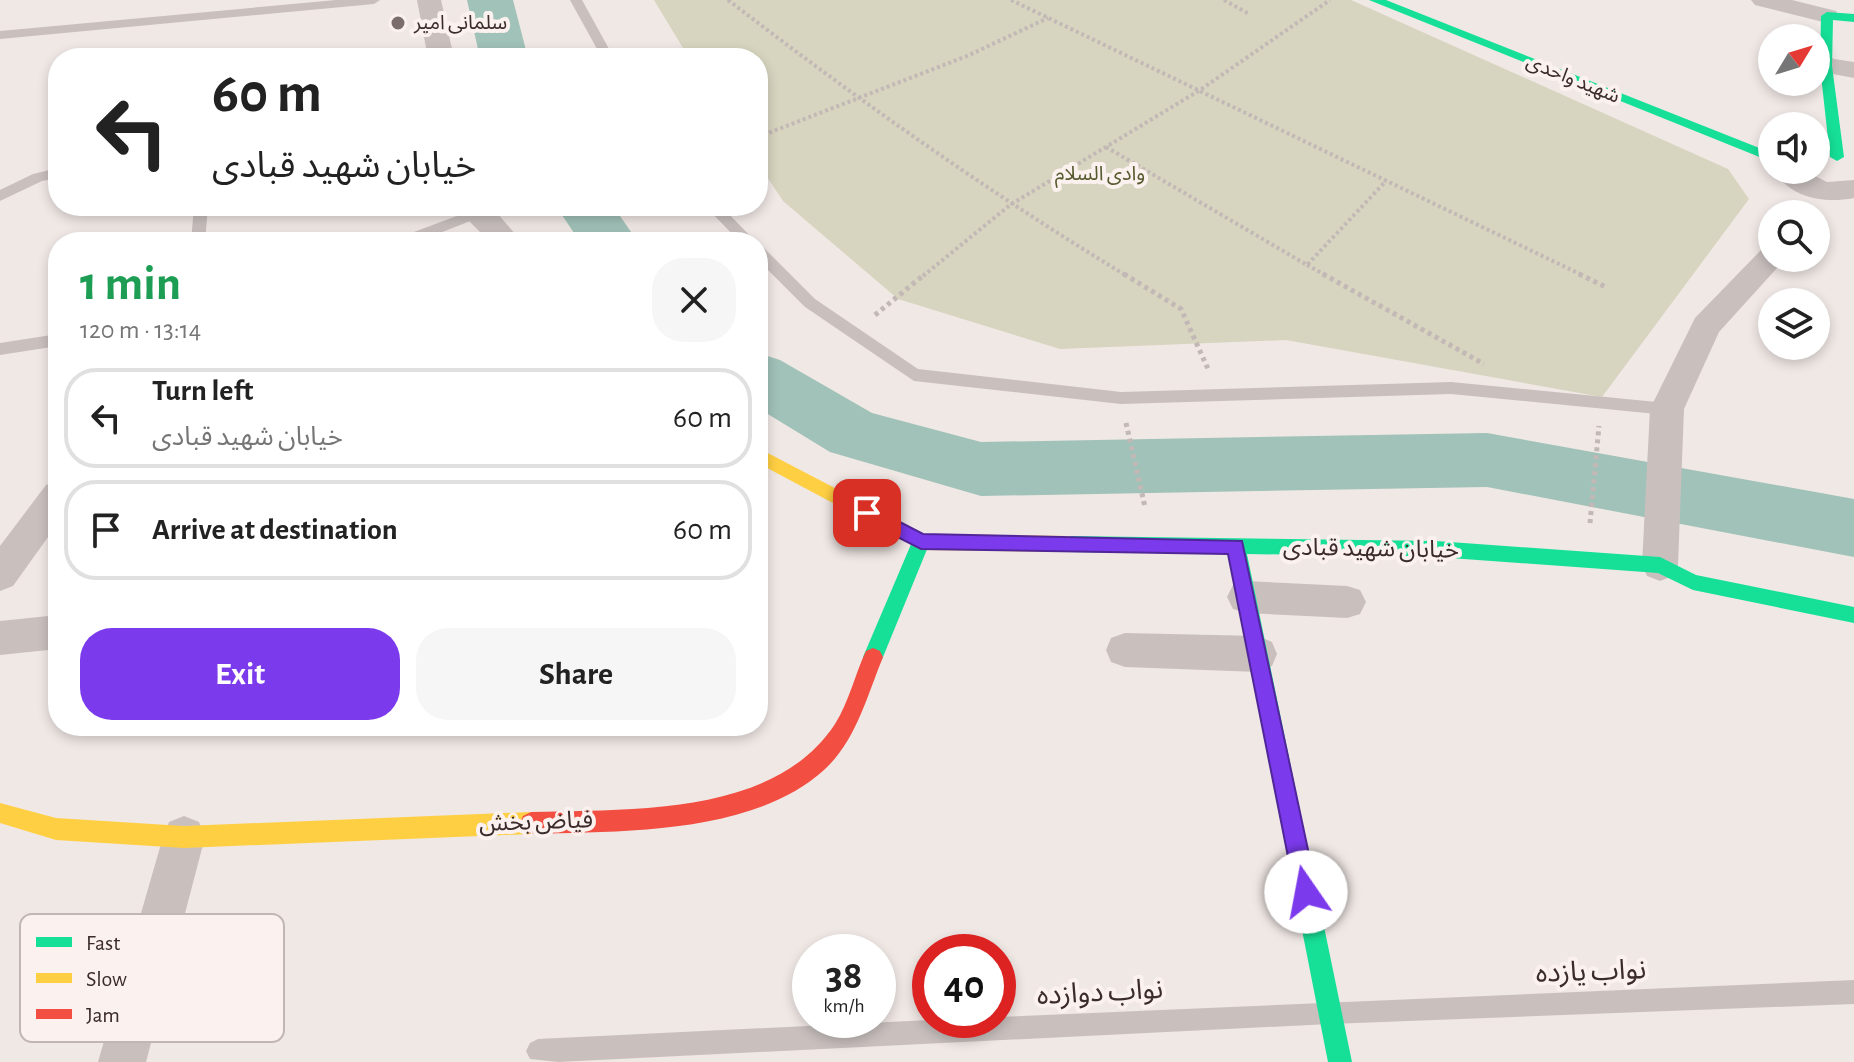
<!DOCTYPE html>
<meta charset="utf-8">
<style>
:root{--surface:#fff;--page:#f6f6f6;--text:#222;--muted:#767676;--line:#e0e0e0;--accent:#7c3aed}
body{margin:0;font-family:"Alegreya Sans","Noto Sans Arabic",sans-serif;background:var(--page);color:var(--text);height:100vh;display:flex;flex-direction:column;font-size:30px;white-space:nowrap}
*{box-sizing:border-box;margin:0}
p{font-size:26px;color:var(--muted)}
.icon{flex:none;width:44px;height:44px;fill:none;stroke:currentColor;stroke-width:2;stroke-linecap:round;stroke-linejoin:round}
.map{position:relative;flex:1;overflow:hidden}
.sheet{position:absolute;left:48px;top:232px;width:720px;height:504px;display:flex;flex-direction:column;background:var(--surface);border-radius:32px;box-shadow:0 4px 12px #0003}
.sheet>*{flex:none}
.guide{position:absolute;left:48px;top:48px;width:720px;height:168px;border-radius:32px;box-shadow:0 4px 12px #0003;background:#fff;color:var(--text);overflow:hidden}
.needle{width:52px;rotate:52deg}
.fabs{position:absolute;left:1758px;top:24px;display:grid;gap:16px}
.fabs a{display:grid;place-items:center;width:72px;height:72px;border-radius:50%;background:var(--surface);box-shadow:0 4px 12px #0003;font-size:40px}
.speed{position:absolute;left:792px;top:934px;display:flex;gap:16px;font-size:40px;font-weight:700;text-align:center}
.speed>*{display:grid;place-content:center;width:104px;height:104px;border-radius:50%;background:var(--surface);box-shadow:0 4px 12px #0003;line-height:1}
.speed small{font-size:20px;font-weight:400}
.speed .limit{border:12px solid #d22;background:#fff;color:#111}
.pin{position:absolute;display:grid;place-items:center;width:68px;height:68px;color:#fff;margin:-34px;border-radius:16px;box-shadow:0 4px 12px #0006}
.me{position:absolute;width:88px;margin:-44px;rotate:348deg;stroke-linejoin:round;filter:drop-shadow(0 0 6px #0008)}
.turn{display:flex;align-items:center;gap:28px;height:168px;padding:0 32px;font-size:36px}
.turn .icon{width:104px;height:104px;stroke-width:2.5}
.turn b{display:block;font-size:56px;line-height:68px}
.round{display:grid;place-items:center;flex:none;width:84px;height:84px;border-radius:32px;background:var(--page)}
.headline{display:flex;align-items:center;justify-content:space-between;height:136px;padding:0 32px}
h1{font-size:48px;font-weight:600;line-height:60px;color:#1e9e55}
.cta{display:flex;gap:16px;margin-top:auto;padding:16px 32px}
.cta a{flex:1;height:92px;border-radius:32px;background:var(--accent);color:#fff;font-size:32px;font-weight:600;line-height:92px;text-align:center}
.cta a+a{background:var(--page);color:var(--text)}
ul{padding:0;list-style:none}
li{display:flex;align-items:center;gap:24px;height:100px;margin:0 16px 12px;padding:0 16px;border:4px solid var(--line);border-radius:32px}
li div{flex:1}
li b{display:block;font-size:30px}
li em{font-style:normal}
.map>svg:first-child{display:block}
.green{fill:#d7d4bf}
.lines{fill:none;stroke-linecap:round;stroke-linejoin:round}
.river{fill:#a1c2b8;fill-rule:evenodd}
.path-far1{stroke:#c2b8b6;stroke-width:4;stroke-dasharray:3 3;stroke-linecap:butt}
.path{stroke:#c2b8b6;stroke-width:5;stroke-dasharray:4 4;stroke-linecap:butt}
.lane{fill:#c9c0be;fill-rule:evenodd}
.street{fill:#c9c0be;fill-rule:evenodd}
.fast{fill:#16e098;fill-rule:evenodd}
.slow{fill:#ffcf43;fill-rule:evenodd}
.jam{fill:#f24e42;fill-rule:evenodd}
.route{fill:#7c3aed;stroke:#51269a;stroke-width:2}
.poi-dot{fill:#7a6d6c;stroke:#fbf1ee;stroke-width:3}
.labels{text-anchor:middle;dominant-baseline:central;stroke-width:8;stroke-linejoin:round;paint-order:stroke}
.far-poi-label{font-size:20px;fill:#3b2b2b;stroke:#fbf1ee;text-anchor:start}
.far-street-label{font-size:20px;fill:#3b2b2b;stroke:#fbf1ee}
.far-park-label{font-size:20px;fill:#565a2e;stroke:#fbf1ee}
.street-label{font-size:24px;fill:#3b2b2b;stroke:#fbf1ee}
.near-street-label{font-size:28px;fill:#3b2b2b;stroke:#fbf1ee}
.key{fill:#fbf1ee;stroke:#c1b6b4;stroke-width:2}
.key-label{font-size:22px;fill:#3b2b2b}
</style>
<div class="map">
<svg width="1854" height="1062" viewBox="0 0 1854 1062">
<rect width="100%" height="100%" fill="#f0e8e5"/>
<path class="green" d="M654 0H1351L1728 169 1749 199 1602 397 1286 340 1060 349 898 299 783 201 758 163V58H689Z"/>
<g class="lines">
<g class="river">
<path d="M467 0H513L528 58H480Z"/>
<path d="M556 206H613L638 242H580Z"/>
<path d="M758 353 780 360 872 413 981 442 1487 433 1854 499V557L1487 487 981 496 830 452 758 408Z"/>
</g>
<g class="path-far1">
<path d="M728 0C857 99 988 192 1127 276"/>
<path d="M1011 0 1584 276"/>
<path d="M1224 0 1249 14"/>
<path d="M758 137 967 56 1048 18"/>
<path d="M1106 147 1307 265 1386 181"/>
<path d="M1307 265 1327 276"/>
<path d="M923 276 1010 205 1200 90 1330 0"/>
</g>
<g class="path">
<path d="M1124 274 1181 309 1209 371"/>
<path d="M1323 274 1484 364"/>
<path d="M1579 274 1606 287"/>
<path d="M875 315 925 274"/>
<path d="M1126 423 1145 507"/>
<path d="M1590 523 1599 426"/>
</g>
<g class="lane">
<path d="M336 0H380L374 4 0 39V31Z"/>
<path d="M570 0H582L614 58H602Z"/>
<path d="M58 168V178L42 181 0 201V190L33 174Z"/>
<path d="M194 206H208L205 242H191Z"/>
<path d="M705 206H721L756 242H740Z"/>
<path d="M478 208 483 210V216L417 242H396L398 238Z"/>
<path d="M758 246 763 247 815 299 918 369 1121 392 1451 382 1667 403 1675 409 1667 415 1451 394 1121 404 914 381 805 307 758 260Z"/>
<path d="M58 334V346L0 355V343Z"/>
<path d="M1854 980V1004L1330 1024 558 1062 530 1059 526 1051 530 1043 538 1039 930 1020H998V1017Z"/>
</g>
<g class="street">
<path d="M417 0H441L454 58H428Z"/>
<path d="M1751 0H1792L1836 11 1839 16 1827 23 1755 5Z"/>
<path d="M1816 49 1834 59 1854 62V78L1817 71Z"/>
<path d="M1773 170H1803L1827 182 1854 180V198C1823 204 1791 198 1773 170Z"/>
<path d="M463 206H491L522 242H490L468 220Z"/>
<path d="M1772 247V258H1786L1719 332 1684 409 1678 565 1673 576 1660 581 1647 576 1642 565 1650 409 1695 318 1761 250Z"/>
<path d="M58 481V523L13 586 0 591V546L46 485Z"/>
<path d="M1246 581 1347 586 1360 590 1366 602 1360 614 1347 618 1246 613 1233 609 1227 597 1233 585Z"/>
<path d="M58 615V649L0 655V621Z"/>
<path d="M1125 633 1258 636 1272 642 1277 654 1272 666 1258 672 1125 667 1111 662 1106 650 1111 638Z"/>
<path d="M184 816 199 822 205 837 146 1062H98L163 837 169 822Z"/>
</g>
<g class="fast">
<path d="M1369 0H1386L1772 153V162Z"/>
<path d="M1827 12 1854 14V22L1833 20 1832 66 1844 157 1837 161 1830 157 1820 66 1821 16Z"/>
<path d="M921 534 927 537 930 542 883 657 880 663 873 666 866 663 863 657 912 542 915 537Z"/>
<path d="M1069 536 1436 541 1660 557 1696 575 1854 607V623L1693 590 1658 573 1436 557 1247 554 1352 1062H1328L1228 554 1069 552 1063 549 1060 544 1063 539Z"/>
</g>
<g class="slow">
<path d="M758 448 923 534 1069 536 1075 539 1078 544 1075 549 1069 552 921 550 758 463Z"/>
<path d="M0 803 56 818 184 826 531 812 539 816 542 823 539 830 531 834 184 848 56 840 0 823Z"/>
</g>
<path class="jam" d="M873 648 880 651 883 657C867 696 856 741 824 770 752 835 622 831 531 834L523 830 520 823 523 816 531 812C630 809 774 817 835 724 849 702 855 674 866 651Z"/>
</g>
<path class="route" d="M867 505 923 534 1242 541 1317 892 1314 900 1306 904 1298 900 1295 892 1228 554 921 549 860 518V508Z"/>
<circle class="poi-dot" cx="398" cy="23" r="8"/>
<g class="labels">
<g class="far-poi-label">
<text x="414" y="23">سلمانی امیر</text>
</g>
<g class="far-street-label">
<text transform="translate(1573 79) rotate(22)">شهید واحدی</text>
</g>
<g class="far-park-label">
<text x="1100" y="174">وادی السلام</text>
</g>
<g class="street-label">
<text transform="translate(1371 549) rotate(1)">خیابان شهید قبادی</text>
<text transform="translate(536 822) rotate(-2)">فیاض بخش</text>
</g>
<g class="near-street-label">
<text transform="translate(1591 972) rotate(-2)">نواب یازده</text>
<text transform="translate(1100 993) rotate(-3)">نواب دوازده</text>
</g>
</g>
<rect x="20" y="914" width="264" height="128" rx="12" class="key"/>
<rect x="36" y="937" width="36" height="10" fill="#16e098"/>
<rect x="36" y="973" width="36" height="10" fill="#ffcf43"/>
<rect x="36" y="1009" width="36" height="10" fill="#f24e42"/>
<g class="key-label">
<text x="86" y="950">Fast</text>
<text x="86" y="986">Slow</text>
<text x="86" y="1022">Jam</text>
</g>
</svg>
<div class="fabs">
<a><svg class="needle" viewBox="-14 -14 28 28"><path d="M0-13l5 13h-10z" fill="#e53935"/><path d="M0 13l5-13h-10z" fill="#767676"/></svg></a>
<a><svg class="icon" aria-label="sound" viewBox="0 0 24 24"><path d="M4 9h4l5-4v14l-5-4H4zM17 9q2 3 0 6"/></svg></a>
<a><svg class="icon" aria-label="search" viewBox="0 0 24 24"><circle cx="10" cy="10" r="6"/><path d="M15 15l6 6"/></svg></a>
<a><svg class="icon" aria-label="layers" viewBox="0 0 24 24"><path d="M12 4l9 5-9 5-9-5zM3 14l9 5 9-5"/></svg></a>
</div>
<div class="speed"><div>38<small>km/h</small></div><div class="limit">40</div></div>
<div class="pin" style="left:867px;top:513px;background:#d93025"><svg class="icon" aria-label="arrive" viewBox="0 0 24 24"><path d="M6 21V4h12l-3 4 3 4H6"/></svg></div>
<svg class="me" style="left:1306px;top:892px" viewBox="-20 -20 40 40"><circle r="19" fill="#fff"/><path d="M0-13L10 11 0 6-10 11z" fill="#7c3aed"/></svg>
<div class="guide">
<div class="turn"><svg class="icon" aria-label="left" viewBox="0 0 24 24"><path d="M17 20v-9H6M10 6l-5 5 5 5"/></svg><div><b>60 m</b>خیابان شهید قبادی</div></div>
</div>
<section class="sheet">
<div class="headline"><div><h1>1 min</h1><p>120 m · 13:14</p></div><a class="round"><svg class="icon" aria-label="close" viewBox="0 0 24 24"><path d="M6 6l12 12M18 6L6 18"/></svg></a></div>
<ul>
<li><svg class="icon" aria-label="left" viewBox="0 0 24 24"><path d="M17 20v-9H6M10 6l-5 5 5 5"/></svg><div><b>Turn left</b><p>خیابان شهید قبادی</p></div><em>60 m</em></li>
<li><svg class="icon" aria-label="arrive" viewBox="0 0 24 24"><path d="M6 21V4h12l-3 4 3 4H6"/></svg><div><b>Arrive at destination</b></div><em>60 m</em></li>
</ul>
<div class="cta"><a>Exit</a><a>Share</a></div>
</section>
</div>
